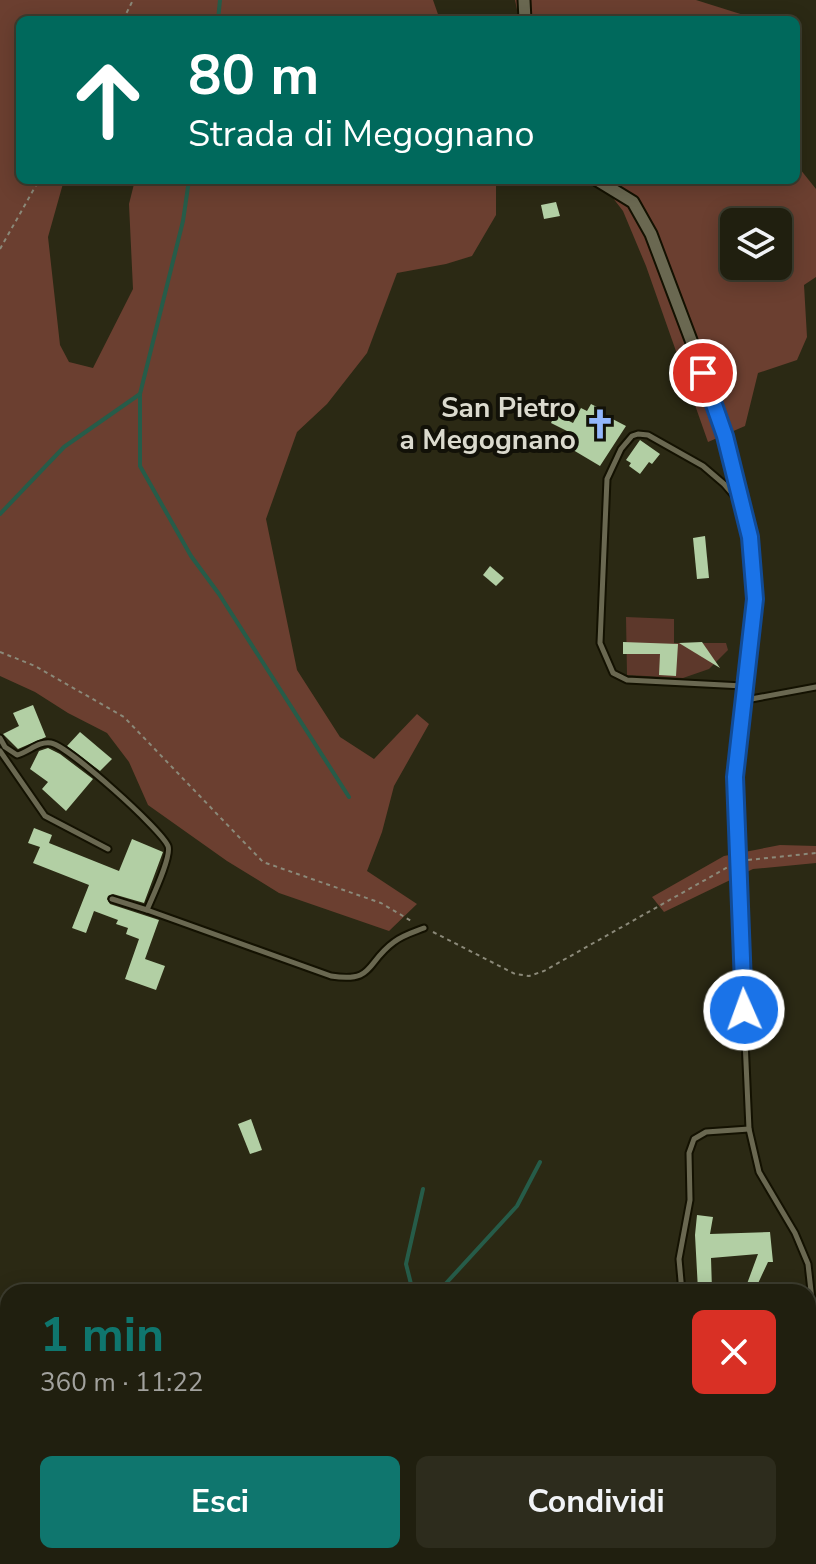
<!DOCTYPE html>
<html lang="it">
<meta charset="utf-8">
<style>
:root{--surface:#201f0f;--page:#2d2c1d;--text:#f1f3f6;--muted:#a2a29e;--line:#3d3d2f;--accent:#0f766e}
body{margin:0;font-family:"Nunito Sans",sans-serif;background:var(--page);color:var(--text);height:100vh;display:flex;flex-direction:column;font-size:30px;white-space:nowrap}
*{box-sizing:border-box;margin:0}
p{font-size:26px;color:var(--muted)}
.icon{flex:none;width:44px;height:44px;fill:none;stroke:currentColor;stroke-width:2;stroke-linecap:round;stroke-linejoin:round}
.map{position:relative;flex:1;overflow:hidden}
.details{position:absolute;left:0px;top:1284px;width:816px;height:280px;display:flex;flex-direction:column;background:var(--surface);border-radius:24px 24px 0 0;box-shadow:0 4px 20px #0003,0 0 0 2px var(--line)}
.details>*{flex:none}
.hud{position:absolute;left:16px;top:16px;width:784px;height:168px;border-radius:12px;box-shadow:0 4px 20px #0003,0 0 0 2px var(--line);background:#00695c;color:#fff;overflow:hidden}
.tools{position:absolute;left:720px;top:208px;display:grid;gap:16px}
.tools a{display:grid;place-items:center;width:72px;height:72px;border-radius:12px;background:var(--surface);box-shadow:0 4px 20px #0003,0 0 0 2px var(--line);font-size:40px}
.pin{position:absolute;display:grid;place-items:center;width:68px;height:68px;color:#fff;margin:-34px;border:4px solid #fff;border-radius:50%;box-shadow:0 2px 8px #0007}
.me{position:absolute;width:88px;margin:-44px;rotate:358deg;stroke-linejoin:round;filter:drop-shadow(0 0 6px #0008)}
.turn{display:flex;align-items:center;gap:28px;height:168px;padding:0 40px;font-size:36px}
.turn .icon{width:104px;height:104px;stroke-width:2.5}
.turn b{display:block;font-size:56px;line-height:68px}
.round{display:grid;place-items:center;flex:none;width:84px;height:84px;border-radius:12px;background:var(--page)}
.summary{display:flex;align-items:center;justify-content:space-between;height:136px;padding:0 40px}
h1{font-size:48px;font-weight:700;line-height:60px;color:var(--accent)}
.button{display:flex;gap:16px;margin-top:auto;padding:16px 40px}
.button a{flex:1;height:92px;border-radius:12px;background:var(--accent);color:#fff;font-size:32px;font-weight:700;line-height:92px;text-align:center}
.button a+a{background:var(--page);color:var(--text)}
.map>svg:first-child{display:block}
.green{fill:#5d382b}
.forest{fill:#6b3f30;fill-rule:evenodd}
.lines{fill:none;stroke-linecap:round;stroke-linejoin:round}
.stream{stroke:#265c49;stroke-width:4}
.building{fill:#b2cfa4}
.lane-casing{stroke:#131101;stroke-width:9}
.street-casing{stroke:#131101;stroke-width:15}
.path{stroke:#8b8979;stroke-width:2;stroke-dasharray:4 4;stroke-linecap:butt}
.lane{stroke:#6a6851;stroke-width:5}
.street{stroke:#6a6851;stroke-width:11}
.route-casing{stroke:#114b97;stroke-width:20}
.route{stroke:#1a73e8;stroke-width:14}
.labels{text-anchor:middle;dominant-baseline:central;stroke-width:8;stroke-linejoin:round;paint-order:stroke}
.poi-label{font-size:28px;font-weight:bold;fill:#dbdace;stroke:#121108;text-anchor:end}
</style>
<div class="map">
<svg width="816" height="1564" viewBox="0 0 816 1564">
<rect width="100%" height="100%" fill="#2b2914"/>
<path class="green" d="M626 617 674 619V643H726L728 650 709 669 683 678 627 675Z"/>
<g class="forest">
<path d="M0 0H433L440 20H20V180H64L48 237 60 345 69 362 93 368 133 289 129 204 135 180H496V215L472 256 446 264 397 273 367 353 327 404 297 432 266 519 297 670 340 737 374 759 417 714 429 724 394 786 382 832 367 871 417 904 389 931 279 893 227 861 148 805 129 762 107 733 68 713 35 692 0 676Z"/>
<path d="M515 0H696L750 17 749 20H519Z"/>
<path d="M796 164 816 189V277L804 285 807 337 797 360 758 373 745 426 708 442 646 266 623 211 599 180H796ZM734 222H778V266H734Z"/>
<path d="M780 845 816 846V863L753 869 664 912 652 897 724 856Z"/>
</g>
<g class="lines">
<g class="stream">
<path d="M218 20 220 0"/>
<path d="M189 180 183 221 140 394V466L191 556 219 594 349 797"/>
<path d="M0 514 64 447 140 394"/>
<path d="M413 1292 406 1264 423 1189"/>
<path d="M438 1292 517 1206 540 1162"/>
<path d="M211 1564 215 1556"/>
</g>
</g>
<g class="building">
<path d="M556 202 560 216 544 219 541 205Z"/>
<path d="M591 404 601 409 599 412 626 426 600 466 563 444 569 432 551 423 555 414 573 423 581 408 587 411Z"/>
<path d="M640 440 660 454 652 464 649 462 640 474 629 466 631 463 626 460Z"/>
<path d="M705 536 709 578 697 579 693 538Z"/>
<path d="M490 566 504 578 496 586 483 575Z"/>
<path d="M623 642 678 644 676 676 659 675 660 654H623Z"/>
<path d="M702 642 720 668 679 643Z"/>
<path d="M33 705 46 737 18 749 3 734 19 726 13 713Z"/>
<path d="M80 732 112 759 100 771 67 746Z"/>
<path d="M48 748 60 754 93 779 66 811 42 789 48 782 30 769 39 751Z"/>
<path d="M34 828 52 835 49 843 119 871 132 839 163 852 144 903 113 894 108 896 107 899 110 904 159 920 145 959 165 966 156 990 125 979 139 939 126 934 128 928 116 924 118 920 94 911 86 933 72 928 89 885 33 863 40 847 28 843Z"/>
<path d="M251 1119 262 1150 250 1154 238 1124Z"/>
<path d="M697 1215 713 1217 710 1234 770 1232 773 1262H768L754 1292H744L758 1254 711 1258 712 1290H698L695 1235Z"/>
</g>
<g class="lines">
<g class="lane-casing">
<g id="lane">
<path d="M737 499 724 484 703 466 648 435 638 434 632 436 621 449 607 479 600 643 613 673 627 680 743 686"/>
<path d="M746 700 816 687"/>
<path d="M0 738 5 747 17 755C29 752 38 741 51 743 68 746 161 829 168 846 172 856 152 898 147 910L331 976C375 983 365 963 394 942 403 935 414 932 424 928"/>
<path d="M0 751 45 816 108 849"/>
<path d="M737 862 749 1129 759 1172 795 1233 808 1264 812 1300 816 1314"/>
<path d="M112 899 147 910"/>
<path d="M682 1292 679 1259 690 1200 689 1153 694 1139 706 1132 749 1129"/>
</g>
</g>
<g class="street-casing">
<g id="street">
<path d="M524 0 525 20"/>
<path d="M597 180 633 202 651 234 714 401 750 537 755 599 735 777 737 861"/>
</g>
</g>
<g class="path">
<path d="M123 20 133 0"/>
<path d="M0 249 39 180"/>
<path d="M0 652 35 666 124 717 263 862 381 903 413 922"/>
<path d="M748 860 816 853"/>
<path d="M433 932 515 974 529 976 544 971 728 867"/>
</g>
<use href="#lane" class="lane"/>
<use href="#street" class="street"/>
</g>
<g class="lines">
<g class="route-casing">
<path id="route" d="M703 373 725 436 750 537 755 599 735 777 744 1010"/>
</g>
<use href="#route" class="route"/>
</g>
<defs>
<g id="church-bare" transform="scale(2.4)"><path d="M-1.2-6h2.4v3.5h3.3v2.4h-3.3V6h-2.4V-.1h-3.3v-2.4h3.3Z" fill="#93b7fd" stroke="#121108" stroke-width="2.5" paint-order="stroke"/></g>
</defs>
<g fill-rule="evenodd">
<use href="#church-bare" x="600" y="424"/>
</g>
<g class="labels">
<g class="poi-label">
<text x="576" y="408">San Pietro<tspan x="576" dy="32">a Megognano</tspan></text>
</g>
</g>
</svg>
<div class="tools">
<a><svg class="icon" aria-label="layers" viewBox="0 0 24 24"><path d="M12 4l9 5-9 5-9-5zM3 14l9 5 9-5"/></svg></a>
</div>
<div class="pin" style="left:703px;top:373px;background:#d93025"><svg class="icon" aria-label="arrive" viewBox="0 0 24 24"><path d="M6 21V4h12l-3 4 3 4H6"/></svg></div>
<svg class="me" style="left:744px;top:1010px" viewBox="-20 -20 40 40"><circle r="17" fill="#1a73e8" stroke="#fff" stroke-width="3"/><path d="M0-11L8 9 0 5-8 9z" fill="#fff"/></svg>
<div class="hud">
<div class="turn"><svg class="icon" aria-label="ahead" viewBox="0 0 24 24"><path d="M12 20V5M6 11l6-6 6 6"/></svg><div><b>80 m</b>Strada di Megognano</div></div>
</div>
<section class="details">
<div class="summary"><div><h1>1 min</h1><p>360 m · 11:22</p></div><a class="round" style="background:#d93025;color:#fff"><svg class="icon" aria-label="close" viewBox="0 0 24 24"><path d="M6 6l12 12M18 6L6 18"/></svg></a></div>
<div class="button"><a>Esci</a><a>Condividi</a></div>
</section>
</div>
